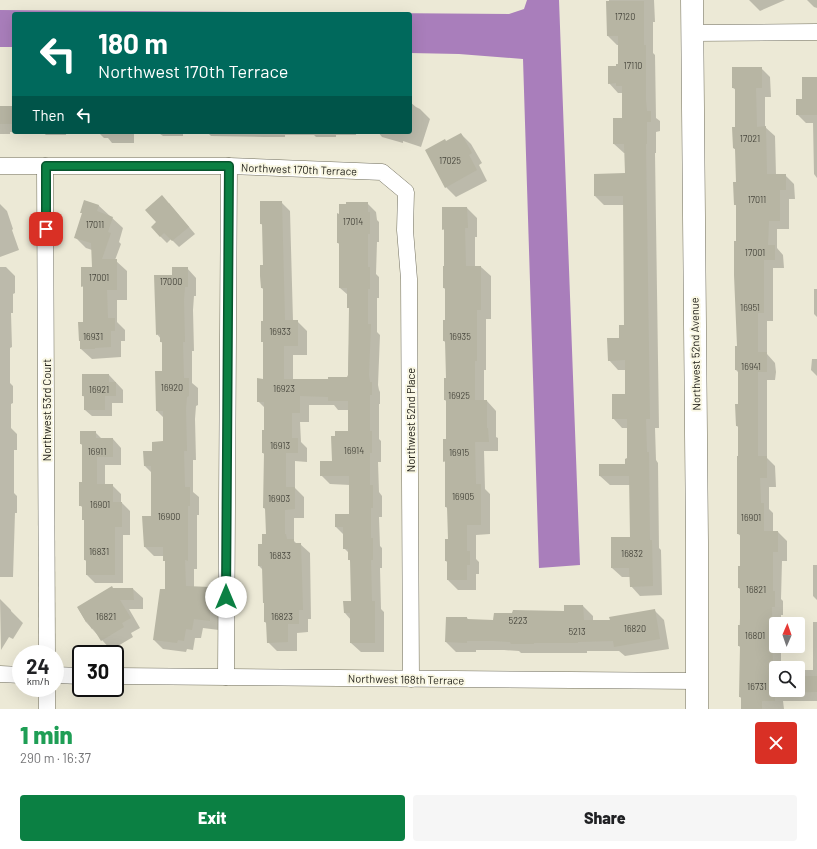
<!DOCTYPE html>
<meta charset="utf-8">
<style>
:root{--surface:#fff;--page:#f6f6f6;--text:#202124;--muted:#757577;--accent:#0b8043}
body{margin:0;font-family:Barlow,sans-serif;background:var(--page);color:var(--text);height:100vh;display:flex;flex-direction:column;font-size:15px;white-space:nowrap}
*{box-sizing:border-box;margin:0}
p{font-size:13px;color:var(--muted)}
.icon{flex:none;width:22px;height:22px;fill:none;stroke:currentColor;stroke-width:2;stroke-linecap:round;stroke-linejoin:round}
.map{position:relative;height:709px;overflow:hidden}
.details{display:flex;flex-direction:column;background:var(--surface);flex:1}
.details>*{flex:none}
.banner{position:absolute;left:12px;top:12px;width:400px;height:122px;border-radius:4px;box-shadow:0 4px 16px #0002;background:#00695c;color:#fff;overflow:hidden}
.needle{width:26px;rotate:2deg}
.buttons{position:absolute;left:769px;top:617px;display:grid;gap:8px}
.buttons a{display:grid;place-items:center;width:36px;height:36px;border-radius:4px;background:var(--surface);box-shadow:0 4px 16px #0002;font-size:20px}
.speed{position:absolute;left:12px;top:645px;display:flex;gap:8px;font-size:20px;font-weight:700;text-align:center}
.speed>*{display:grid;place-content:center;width:52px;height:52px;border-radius:50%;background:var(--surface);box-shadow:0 4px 16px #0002;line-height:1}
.speed small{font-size:10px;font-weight:400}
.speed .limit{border:2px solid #111;border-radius:6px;background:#fff;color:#111}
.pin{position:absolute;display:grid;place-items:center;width:34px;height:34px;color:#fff;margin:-17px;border-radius:8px;box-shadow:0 2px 6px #0006}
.me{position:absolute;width:44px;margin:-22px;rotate:0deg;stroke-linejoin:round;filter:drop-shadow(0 0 3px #0008)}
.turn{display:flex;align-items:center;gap:14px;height:84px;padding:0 20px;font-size:18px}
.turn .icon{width:52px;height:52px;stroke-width:2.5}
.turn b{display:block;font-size:28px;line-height:34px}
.then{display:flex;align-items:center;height:38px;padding:0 20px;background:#0003;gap:8px;font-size:15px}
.round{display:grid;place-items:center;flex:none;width:42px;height:42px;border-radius:4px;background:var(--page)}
.headline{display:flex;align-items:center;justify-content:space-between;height:68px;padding:0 20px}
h1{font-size:24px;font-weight:800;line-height:30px;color:#1e9e55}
.cta{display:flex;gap:8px;margin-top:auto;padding:8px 20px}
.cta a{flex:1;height:46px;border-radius:4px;background:var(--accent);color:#fff;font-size:16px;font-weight:800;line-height:46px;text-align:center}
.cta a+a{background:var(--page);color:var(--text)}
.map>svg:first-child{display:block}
.water{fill:#a97ebb}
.shadow{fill:#0003}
.building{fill:#b7b5a3}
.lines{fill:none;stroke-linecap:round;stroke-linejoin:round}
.street-casing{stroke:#716f5e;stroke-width:17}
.secondary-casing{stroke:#716f5e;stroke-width:23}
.street{stroke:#fff;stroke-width:16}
.secondary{stroke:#fff;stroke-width:22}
.route-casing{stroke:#07532c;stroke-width:10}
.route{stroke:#0b8043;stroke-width:7}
.labels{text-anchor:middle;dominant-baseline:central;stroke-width:4;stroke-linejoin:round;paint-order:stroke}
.number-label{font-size:9px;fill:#49483e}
.street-label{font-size:11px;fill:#24231c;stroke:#f9f7e3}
</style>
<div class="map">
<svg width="817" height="709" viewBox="0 0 817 709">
<rect width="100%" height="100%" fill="#ece9d6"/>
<path class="water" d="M527 0H559L580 565 539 568 523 59 459 54 410 53V14H14V47H0V10L509 14 524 9Z"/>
<g class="shadow">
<path d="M609 0H654L655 22H653V53L655 55 656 118 660 121V131L656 132V153H655L659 428H655L656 460 658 463 659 548 661 550 662 595 640 596 631 586 630 577H622L612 568V538H631L630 485H610L600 476 626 465 628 459V428H622L613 418 626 395V370H618L609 360 620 339 625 326 624 205H604L595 196 626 174 625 153H624L614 144 623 119V93H618L609 83 619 65V45H617L608 36Z"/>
<path d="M749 0H785L760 11Z"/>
<path d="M807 0H817V8L814 7Z"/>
<path d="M761 68 770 77 771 97H765V127L775 136 776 175H785L794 184 795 199H789V229H777V248L783 255 784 268H773V321H767V354L775 363 776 372 775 380H767V458L775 466 776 487H769V509L773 513V532H778L787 541V561H782L781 599 783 601V615H781V624H776V646H781V668H776V690H798V670H813V622H817V701H783L784 709H742V699L740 697 741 648 739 646 741 590 739 588 741 567V536L738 534 739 428 737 426 739 405V373L736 370V347H738L737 207 735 204 737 183 736 150 734 148 736 128V90L733 88Z"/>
<path d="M817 78V178L814 174 813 123H806L797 114 803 100Z"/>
<path d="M410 102 416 107 420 109 430 119 421 147 403 141V143L382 137 378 132H410Z"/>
<path d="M0 107H14V132H10V134H0Z"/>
<path d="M42 132H356V135H336V137H316L314 135H285V137H264L211 136 208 133 183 134V136H163L160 134 134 133V143H112L108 138H104L99 133H66V135H46Z"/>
<path d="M461 134 471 144 482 163 479 165 487 181 456 197 446 187 447 142Z"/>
<path d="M281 202 290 211 293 321H297L307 331V355H293V380H329L348 378 350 309 348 307V295L340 288V245L338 243 367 203 376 212 377 220 379 222V242H377L376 274 379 277V298H377V332L380 335 378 385 379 390 380 392V404H379V439L381 441V462H378L379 492 382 496V517H379L380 546 382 548V568H380L381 609 384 612V652H361L351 643V620L345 613 344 602H352L351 562 349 559V553L344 548V535L336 527 350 515V485L330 484 321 475 333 462 349 432V410H338L334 405H309V422H300L301 442 307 448V462L295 461V488L304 497V518H294V541L297 544H300L310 553 311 619H308V632L297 633V651H277L268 642 267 624 265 622V604L264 603 263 570 259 566V545H263L267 535 266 510 264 508 265 455 263 453 265 431V408L258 401 264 380V343L262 341 264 322V290L262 288 264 266 263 225 261 224Z"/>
<path d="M169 203 195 234 179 247 171 239 167 243 160 236 157 223Z"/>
<path d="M0 204 7 211 13 229 12 230 19 250 0 257Z"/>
<path d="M98 205 123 228 119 242 121 244 115 260 127 271V300H117V322L125 330V341H121V357L92 359 81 349 84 323V288L82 286 93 268 92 250 86 248 75 237 83 214 81 212Z"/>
<path d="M443 208H467L477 218V237H475V267H481L491 276V319H486V370H484V401H487L496 411V437L498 438V451H484L485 489 490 494V534L476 535V559L479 562V574H476V590H458L448 580V563L446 561 449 540 448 509 446 507V463L444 461 447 440V402L445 400 447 379 446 343 444 341 446 321V290L444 288 445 267V231L443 229Z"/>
<path d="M0 267H6L15 276V293L13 294V313H11L12 347 10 348V383L13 386V403L11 404V428L17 434V450H14V493L17 496V513H15L13 577H0Z"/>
<path d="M187 268 196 278V296H194L193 310 194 351H192V383L198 388V405L196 406 195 419 196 460H193V492L199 497V515H197V569H194V588H209L218 598 219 630 203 628 201 638H195L193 650 187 649 186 652 163 649 154 640 166 591V562L164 560V556H154L145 547 152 517V473L145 466 153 452 164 442V418L157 411 163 372V343L161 342V339L157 334 173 276Z"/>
<path d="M814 289H817V317L814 314Z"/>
<path d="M812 359H817V376L811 370Z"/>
<path d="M109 375 123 390V403H112V416H92L85 410V397L83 396Z"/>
<path d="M95 432 102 439H113L121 448V465H105V485H112L121 494V502L130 511V535H123V583H95L87 575V562L85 560V521L83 519V508L80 505 83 483V446L81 444Z"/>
<path d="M813 565H817V600L813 596Z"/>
<path d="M113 589H133L143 598V609H129L140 628 131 633 133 637 111 650 86 622 78 608Z"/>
<path d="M0 599 11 610V611L23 623 13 639 9 637 1 650Z"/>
<path d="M583 606 593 616V621H611L655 611 664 620 669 649 625 656 619 651H587V653H521L519 651 504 650H476V652H456L446 642 467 618 469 620 494 621 565 612Z"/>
</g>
<g class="building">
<path d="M606 1H644V45H646V100L647 111H651V122H647V144H646L650 419H646L647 452H649L650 540H652L653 586 630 587 629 568H611V537H630L629 476H599V464H625V459L627 458V419H612V394H625V360L608 361 607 338H619V325H624L623 196H594V174L625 173 624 144H613V118H622V86H616V83L608 84V66H616V64H618V36H607Z"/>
<path d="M732 67H762V88H756L757 127 766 126 767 174H786V190H780V221H769L768 245H775V260H764V313H758V352H767V372H758V456H767V478H760L761 503H764V531H778V552H773V591H775V607H772L773 675H775V677H776V690H798V676H817V692L775 693V701H762V709H741V697H739L740 646H738V625H740V588H738V566H740V534H737V456H738V426H736L735 404H738V370H735V346H737L734 275V241H736V205H734L733 182H736L735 149 733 148 732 127H735V88H732Z"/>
<path d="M802 77H817V115H796V99H802Z"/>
<rect x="0" y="106" width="14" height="18"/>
<path d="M461 133 472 153 469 155 477 170 445 188 425 150 445 139 446 141Z"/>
<path d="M162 195 189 227 172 241 164 233 160 237 151 227 156 222 145 210Z"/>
<path d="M84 200 99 205 97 211 113 217 108 232 111 233 102 259H117V290H107L108 318H115V331H111V347L95 348V349H80V341H79L78 322H83V286L81 287V267H92L91 243 74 238 82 213H80Z"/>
<path d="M260 201H282L285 320H298V346H284V379H328V377H347L348 375 349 308H347V288H339V243H337V213L339 214V204H346V202H368V212H370V234H368V267H370V289H368V324H371L369 375 370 382H372V395H370V431H372V453H370V485H373V508H371V538H373V560H371L372 601H375V643H350V613H344L343 601H351L350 560H348V549H343V527H335V514H349V476H320V461H332L331 436H335V431H348V401H328V397L300 396V413H292V438H298V453H286V487H295V509L285 510V534H286L287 539H294V543H301L303 610H299V624H288V642L267 643 266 622H264V603H263L262 566H258V544H262V534H266L265 508H263L264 453H262V430H264V402H257V378L263 379V342H261V321H263V288H261L260 276V265H263L262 224H260Z"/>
<path d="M442 207H467L468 228H465L466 266H481V310H477V361H475V400H487V428H488L489 442H475L476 484H481V525H467V551H470V565H467V580H447V561H445V539H448L447 507H445V461L443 462V439H446V400H444V378H446L445 341H443V320H445V288H443V266H444V229L442 230Z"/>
<path d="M172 267H188V287H185L184 300 185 342H183L184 378H189V396L187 397 186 409 187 451H184L185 487H190V506H188V561L185 560 186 586 210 587V621L194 619 192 630 186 629 184 641 178 640 177 643 153 640 160 589H165V561H163V547H144L142 516H151V466H144L143 451H152V442L163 441V411H156L155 371H162V342H160V334L156 335 154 275H172Z"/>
<path d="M82 374H109V382H116V396H105V410H84V396H82Z"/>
<path d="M80 431H96V438H113V457H97V484H113V502H122V527H115V575H86V560H84V520H82V506H79V482H82V444H80Z"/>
<path d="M112 586 113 588H133L134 600H120L131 618 122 623 124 627 101 641 93 628 92 629 87 621 86 622 77 607Z"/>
<path d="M564 605H583L584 620H610L609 617 655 609 660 639 614 647 613 641 578 642V643H534V644H511L510 642 493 641H467V643L445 642 446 617H467V619L493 620 494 613H512L513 610 564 611Z"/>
</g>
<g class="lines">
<g class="street-casing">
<g id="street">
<path d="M692 33 817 32"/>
<path d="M0 166H229L382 172 406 192 405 230 409 279 411 679"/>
<path d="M45 166 47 654"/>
<path d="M0 674 21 675"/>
<path d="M55 675 81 676"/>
<path d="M115 676 697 681"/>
<path d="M226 677 229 166"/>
<path d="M47 688V709"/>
</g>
</g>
<g class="secondary-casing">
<path id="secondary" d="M692 0 697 542V709"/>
</g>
<use href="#street" class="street"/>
<use href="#secondary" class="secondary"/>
</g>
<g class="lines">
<g class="route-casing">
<path id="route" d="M46 229V166H229L226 597"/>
</g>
<use href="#route" class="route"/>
</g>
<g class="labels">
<g class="number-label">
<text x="625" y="16">17120</text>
<text x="633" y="65">17110</text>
<text x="750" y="138">17021</text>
<text x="450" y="160">17025</text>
<text x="757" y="199">17011</text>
<text x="353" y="221">17014</text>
<text x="95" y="224">17011</text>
<text x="755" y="252">17001</text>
<text x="99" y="277">17001</text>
<text x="171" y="281">17000</text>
<text x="750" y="307">16951</text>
<text x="280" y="331">16933</text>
<text x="93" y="336">16931</text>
<text x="460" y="336">16935</text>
<text x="751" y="366">16941</text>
<text x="172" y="387">16920</text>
<text x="284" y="388">16923</text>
<text x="99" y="389">16921</text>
<text x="459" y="395">16925</text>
<text x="280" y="445">16913</text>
<text x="354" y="450">16914</text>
<text x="97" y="451">16911</text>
<text x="459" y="452">16915</text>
<text x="463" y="496">16905</text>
<text x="279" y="498">16903</text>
<text x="100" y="504">16901</text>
<text x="169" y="516">16900</text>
<text x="751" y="517">16901</text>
<text x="99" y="551">16831</text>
<text x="632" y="553">16832</text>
<text x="280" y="555">16833</text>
<text x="756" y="589">16821</text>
<text x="106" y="616">16821</text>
<text x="282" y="616">16823</text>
<text x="518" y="620">5223</text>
<text x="635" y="628">16820</text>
<text x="577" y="631">5213</text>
<text x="755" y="635">16801</text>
<text x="757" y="686">16731</text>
</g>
<g class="street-label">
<text transform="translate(299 169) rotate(2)">Northwest 170th Terrace</text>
<text transform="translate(695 354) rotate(-91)">Northwest 52nd Avenue</text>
<text transform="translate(46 410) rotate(-90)">Northwest 53rd Court</text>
<text transform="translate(410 420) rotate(-90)">Northwest 52nd Place</text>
<text transform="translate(406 679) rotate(1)">Northwest 168th Terrace</text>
</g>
</g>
</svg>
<div class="buttons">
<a><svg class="needle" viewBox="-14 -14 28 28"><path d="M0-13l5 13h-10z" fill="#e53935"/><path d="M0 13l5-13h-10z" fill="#757577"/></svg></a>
<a><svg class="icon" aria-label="search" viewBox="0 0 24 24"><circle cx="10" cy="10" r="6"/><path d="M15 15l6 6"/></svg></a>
</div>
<div class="speed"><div>24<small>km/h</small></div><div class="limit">30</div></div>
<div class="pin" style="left:46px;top:229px;background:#d93025"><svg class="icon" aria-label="arrive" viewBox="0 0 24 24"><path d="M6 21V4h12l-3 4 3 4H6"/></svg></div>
<svg class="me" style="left:226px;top:597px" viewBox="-20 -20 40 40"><circle r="19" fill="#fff"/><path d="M0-13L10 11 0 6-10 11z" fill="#0b8043"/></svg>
<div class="banner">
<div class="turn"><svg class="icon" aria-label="left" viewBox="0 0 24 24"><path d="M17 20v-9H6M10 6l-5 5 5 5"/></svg><div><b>180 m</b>Northwest 170th Terrace</div></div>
<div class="then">Then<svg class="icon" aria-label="left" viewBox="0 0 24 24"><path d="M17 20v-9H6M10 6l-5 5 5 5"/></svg></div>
</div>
</div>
<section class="details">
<div class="headline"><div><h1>1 min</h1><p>290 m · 16:37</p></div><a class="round" style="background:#d93025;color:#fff"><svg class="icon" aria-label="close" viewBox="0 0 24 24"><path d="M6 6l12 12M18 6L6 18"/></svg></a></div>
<div class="cta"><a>Exit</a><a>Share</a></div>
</section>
